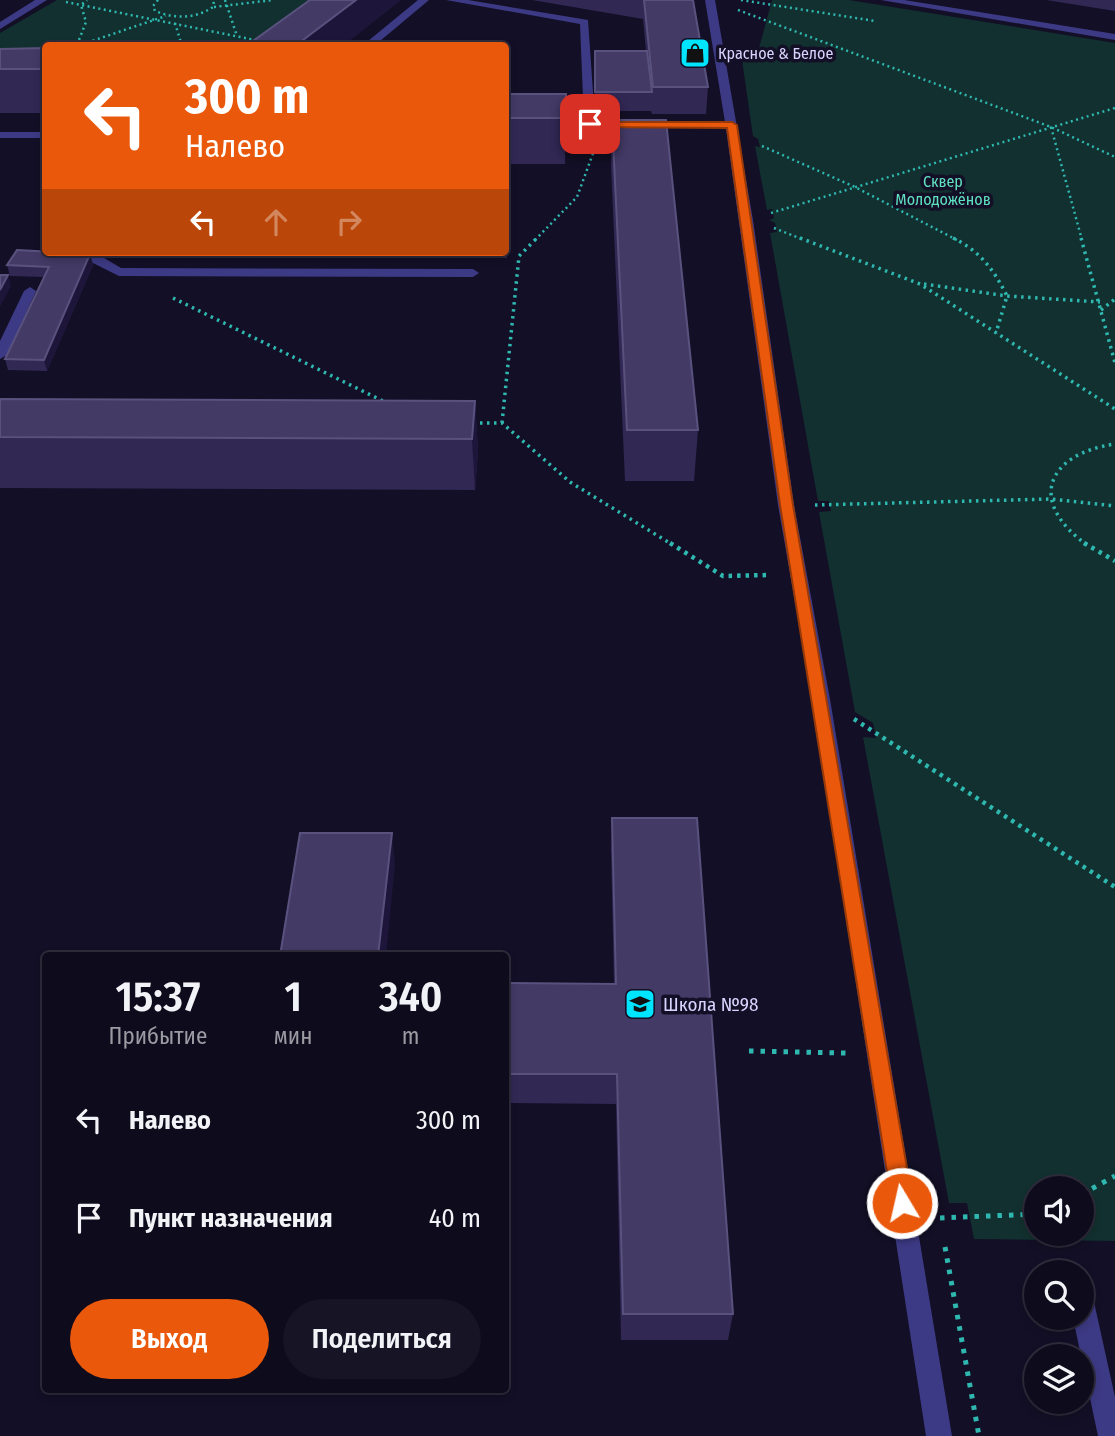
<!DOCTYPE html>
<html lang="ru">
<meta charset="utf-8">
<style>
:root{--surface:#0e0b1c;--page:#171425;--text:#f1f3f6;--muted:#9b9ba3;--line:#2e2b3b;--accent:#ea580c}
body{margin:0;font-family:"Fira Sans Condensed",sans-serif;background:var(--page);color:var(--text);height:100vh;display:flex;flex-direction:column;font-size:26px;white-space:nowrap}
*{box-sizing:border-box;margin:0}
p{font-size:23px;color:var(--muted)}
.icon{flex:none;width:38px;height:38px;fill:none;stroke:currentColor;stroke-width:2;stroke-linecap:round;stroke-linejoin:round}
.map{position:relative;flex:1;overflow:hidden}
.details{position:absolute;left:42px;top:952px;width:467px;height:441px;display:flex;flex-direction:column;background:var(--surface);border-radius:7px;box-shadow:0 4px 10px #0003,0 0 0 2px var(--line)}
.details>*{flex:none}
.banner{position:absolute;left:42px;top:42px;width:467px;height:214px;border-radius:7px;box-shadow:0 4px 10px #0003,0 0 0 2px var(--line);background:#ea580c;color:#fff;overflow:hidden}
.fabs{position:absolute;left:1024px;top:1176px;display:grid;gap:14px}
.fabs a{display:grid;place-items:center;width:70px;height:70px;border-radius:50%;background:var(--surface);box-shadow:0 4px 10px #0003,0 0 0 2px var(--line);font-size:35px}
.pin{position:absolute;display:grid;place-items:center;width:60px;height:60px;color:#fff;margin:-30px;border-radius:14px;box-shadow:0 4px 10px #0006}
.me{position:absolute;width:77px;margin:-38px;rotate:351deg;stroke-linejoin:round;filter:drop-shadow(0 0 5px #0008)}
.turn{display:flex;align-items:center;gap:24px;height:147px;padding:0 28px;font-size:32px}
.turn .icon{width:91px;height:91px;stroke-width:2.5}
.turn b{display:block;font-size:49px;line-height:60px}
.lanes{display:flex;align-items:center;height:66px;padding:0 28px;background:#0003;justify-content:center;gap:35px;direction:ltr}
.lanes .off{opacity:.35}
.eta{display:flex;justify-content:space-evenly;align-items:center;height:119px;text-align:center}
.eta b{font-size:42px;font-weight:600;line-height:49px}
.cta{display:flex;gap:14px;margin-top:auto;padding:14px 28px}
.cta a{flex:1;height:80px;border-radius:42px;background:var(--accent);color:#fff;font-size:28px;font-weight:600;line-height:80px;text-align:center}
.cta a+a{background:var(--page);color:var(--text)}
ul{padding:0;list-style:none}
li{display:flex;align-items:center;gap:21px;height:98px;padding:0 28px}
li div{flex:1}
li b{display:block;font-size:26px}
li em{font-style:normal}
.map>svg:first-child{display:block}
.green{fill:#12302f;fill-rule:evenodd}
.lines{fill:none;stroke-linecap:round;stroke-linejoin:round}
.path-far3{stroke:#2fb8b0;stroke-width:2.5;stroke-dasharray:2 3.5;stroke-linecap:butt}
.path-far2{stroke:#2fb8b0;stroke-width:3.5;stroke-dasharray:2.5 4.5;stroke-linecap:butt}
.path-far1{stroke:#2fb8b0;stroke-width:4.5;stroke-dasharray:3.5 5;stroke-linecap:butt}
.path{stroke:#2fb8b0;stroke-width:5;stroke-dasharray:4.5 7;stroke-linecap:butt}
.minor{fill:#3d3a85;fill-rule:evenodd}
.wall{fill:#312854}
.shaded-wall{fill:#1d163a}
.building{fill:#433a66;stroke:#5a527e;stroke-width:2}
.route{fill:#ea580c;stroke:#983908;stroke-width:2}
.labels{text-anchor:middle;dominant-baseline:central;stroke-width:7;stroke-linejoin:round;paint-order:stroke}
.far-poi-label{font-size:16px;fill:#d9d4ff;stroke:#130f26;text-anchor:start}
.far-park-label{font-size:16px;fill:#5fe0c0;stroke:#130f26}
.poi-label{font-size:19px;fill:#d9d4ff;stroke:#130f26;text-anchor:start}
</style>
<div class="map">
<svg width="1115" height="1436" viewBox="0 0 1115 1436">
<rect width="100%" height="100%" fill="#130f26"/>
<g class="green">
<path d="M57 0H323L260 45 46 46 45 85 0 84V33Z"/>
<path d="M772 0H849L1115 43V1241L974 1239 967 1203H949L863 737 876 738 873 723 855 712 819 512 831 511 829 501H818L770 233 777 232 775 223 769 220 774 218 772 209 767 210 755 146 760 147 758 139 753 136 742 60 756 59ZM1036 1188H1082V1234H1036Z"/>
</g>
<g class="lines">
<g class="path-far3">
<path d="M158 0 153 6 155 11C175 19 195 19 213 7L214 0"/>
<path d="M225 0 237 36"/>
<path d="M741 0 875 21"/>
<path d="M66 2 260 41"/>
<path d="M214 7 273 0"/>
<path d="M738 10 1051 127 1115 157"/>
<path d="M175 23 182 46"/>
<path d="M77 45 86 22 81 5 87 0"/>
<path d="M77 46 166 16"/>
<path d="M1051 127 1082 240"/>
<path d="M762 146 855 187 957 240"/>
<path d="M771 213 1115 108"/>
<path d="M774 228 804 240"/>
<path d="M535 240 577 197 595 148"/>
</g>
<g class="path-far2">
<path d="M800 238 920 284 1115 409"/>
<path d="M953 238C980 251 994 270 1007 296L996 333"/>
<path d="M1081 238 1115 363"/>
<path d="M924 284 1007 296 1100 302"/>
<path d="M173 298 385 402"/>
<path d="M1101 310 1115 299"/>
<path d="M473 423H502L570 482 673 545"/>
<path d="M502 423 519 256 537 238"/>
<path d="M815 505 1051 499 1115 506"/>
<path d="M1087 545C1027 502 1046 454 1115 444"/>
</g>
<g class="path-far1">
<path d="M670 543 723 576 769 575"/>
<path d="M1084 543 1115 561"/>
<path d="M854 719 1115 887"/>
</g>
<g class="path">
<path d="M749 1051 846 1053"/>
<path d="M1082 1194 1115 1176"/>
<path d="M940 1218 1036 1214"/>
<path d="M945 1247 979 1436"/>
</g>
<g class="minor">
<path d="M35 0H47L0 29V22Z"/>
<path d="M418 0H429L374 46H362Z"/>
<path d="M446 0H468L588 20 595 121 725 122 705 0H715L753 220 794 505 830 699 952 1436H926L812 699 778 505 726 128 590 127 548 134H506V128H548L584 122 580 24Z"/>
<path d="M881 0H904L1115 34V40Z"/>
<rect x="0" y="132" width="46" height="6"/>
<path d="M82 252H94L121 268 473 269 479 273 473 277 119 276 83 258Z"/>
<path d="M30 287 36 291 7 355 0 359V341L24 291Z"/>
<path d="M1082 1290 1090 1294 1094 1302 1115 1397V1436H1098L1073 1318H1082Z"/>
</g>
</g>
<g class="wall">
<path d="M532 0H693L708 87 706 114H652L651 111H595V51H646L643 19Z"/>
<path d="M1046 0H1115V11Z"/>
<path d="M46 48V113H0V49Z"/>
<path d="M506 94H566L565 164H506Z"/>
<path d="M612 120 698 430 694 481H625L611 166Z"/>
<path d="M506 183H507L508 230 507 258 132 257 131 252H506Z"/>
<path d="M90 254 93 265 47 371 8 370 5 359 44 277 10 276 7 265Z"/>
<path d="M0 399 475 401 478 451 475 490 0 488Z"/>
<path d="M612 818 733 1314 728 1340H621L616 1104 506 1103V983L614 984 611 849Z"/>
</g>
<g class="shaded-wall">
<path d="M356 0H400V1L343 46H295Z"/>
<path d="M507 183 508 230 507 258 506 205Z"/>
<path d="M90 254 93 265 47 371 44 360Z"/>
<path d="M8 275 11 286 0 307V290Z"/>
<path d="M475 401 478 451 475 490 472 439Z"/>
<path d="M392 833 395 864 386 956H378Z"/>
</g>
<g class="building">
<path d="M310 0H356L295 46H246Z"/>
<path d="M644 0H693L708 87H653Z"/>
<path d="M46 48V69H0V49Z"/>
<path d="M595 51H647L652 92H595Z"/>
<rect x="506" y="94" width="60" height="24"/>
<path d="M612 120H666L698 430H627Z"/>
<path d="M506 183H507L506 205Z"/>
<path d="M17 250 90 254 44 360 5 359 49 267 7 265Z"/>
<path d="M0 275H8L0 290Z"/>
<path d="M0 399 475 401 472 439 0 437Z"/>
<path d="M612 818H697L733 1314H623L617 1074H506V983L616 984Z"/>
<path d="M300 833H392L378 956H280Z"/>
</g>
<path class="route" d="M587 122H732L737 125 793 505 913 1203 910 1210 902 1213 895 1210 892 1203 780 505 727 128 590 127Z"/>
<defs>
<g id="shop-square" transform="scale(1.575)"><rect x="-9" y="-9" width="18" height="18" rx="4" fill="#00e5ff" stroke="#130f26"/><path d="M-5-2.5h2.3a2.7 3.5 0 0 1 5.4 0H5L5.5 6h-11ZM-1.5-2.5h3a1.5 2.3 0 0 0-3 0Z" fill="#111"/></g>
<g id="school-square" transform="scale(1.575)"><rect x="-9" y="-9" width="18" height="18" rx="4" fill="#00e5ff" stroke="#130f26"/><path d="M0-5L7-2L0 1L-7-2ZM-4 1L0 2.5L4 1V4Q0 6-4 4Z" fill="#111"/></g>
</defs>
<g fill-rule="evenodd">
<use href="#shop-square" x="695" y="53"/>
<use href="#school-square" x="640" y="1004"/>
</g>
<g class="labels">
<g class="far-poi-label">
<text x="718" y="53">Красное &amp; Белое</text>
</g>
<g class="far-park-label">
<text x="943" y="181">Сквер<tspan x="943" dy="18">Молодожёнов</tspan></text>
</g>
<g class="poi-label">
<text x="663" y="1004">Школа №98</text>
</g>
</g>
</svg>
<div class="fabs">
<a><svg class="icon" aria-label="sound" viewBox="0 0 24 24"><path d="M4 9h4l5-4v14l-5-4H4zM17 9q2 3 0 6"/></svg></a>
<a><svg class="icon" aria-label="search" viewBox="0 0 24 24"><circle cx="10" cy="10" r="6"/><path d="M15 15l6 6"/></svg></a>
<a><svg class="icon" aria-label="layers" viewBox="0 0 24 24"><path d="M12 4l9 5-9 5-9-5zM3 14l9 5 9-5"/></svg></a>
</div>
<div class="pin" style="left:590px;top:124px;background:#d93025"><svg class="icon" aria-label="arrive" viewBox="0 0 24 24"><path d="M6 21V4h12l-3 4 3 4H6"/></svg></div>
<svg class="me" style="left:902px;top:1203px" viewBox="-20 -20 40 40"><circle r="17" fill="#ea580c" stroke="#fff" stroke-width="3"/><path d="M0-11L8 9 0 5-8 9z" fill="#fff"/></svg>
<div class="banner">
<div class="turn"><svg class="icon" aria-label="left" viewBox="0 0 24 24"><path d="M17 20v-9H6M10 6l-5 5 5 5"/></svg><div><b>300 m</b>Налево</div></div>
<div class="lanes"><svg class="icon" aria-label="left" viewBox="0 0 24 24"><path d="M17 20v-9H6M10 6l-5 5 5 5"/></svg><svg class="icon off" aria-label="ahead" viewBox="0 0 24 24"><path d="M12 20V5M6 11l6-6 6 6"/></svg><svg class="icon off" aria-label="right" viewBox="0 0 24 24"><path d="M7 20v-9h11M14 6l5 5-5 5"/></svg></div>
</div>
<section class="details">
<div class="eta">
<div><b>15:37</b><p>Прибытие</p></div>
<div><b>1</b><p>мин</p></div>
<div><b>340</b><p>m</p></div>
</div>
<ul>
<li><svg class="icon" aria-label="left" viewBox="0 0 24 24"><path d="M17 20v-9H6M10 6l-5 5 5 5"/></svg><div><b>Налево</b></div><em>300 m</em></li>
<li><svg class="icon" aria-label="arrive" viewBox="0 0 24 24"><path d="M6 21V4h12l-3 4 3 4H6"/></svg><div><b>Пункт назначения</b></div><em>40 m</em></li>
</ul>
<div class="cta"><a>Выход</a><a>Поделиться</a></div>
</section>
</div>
